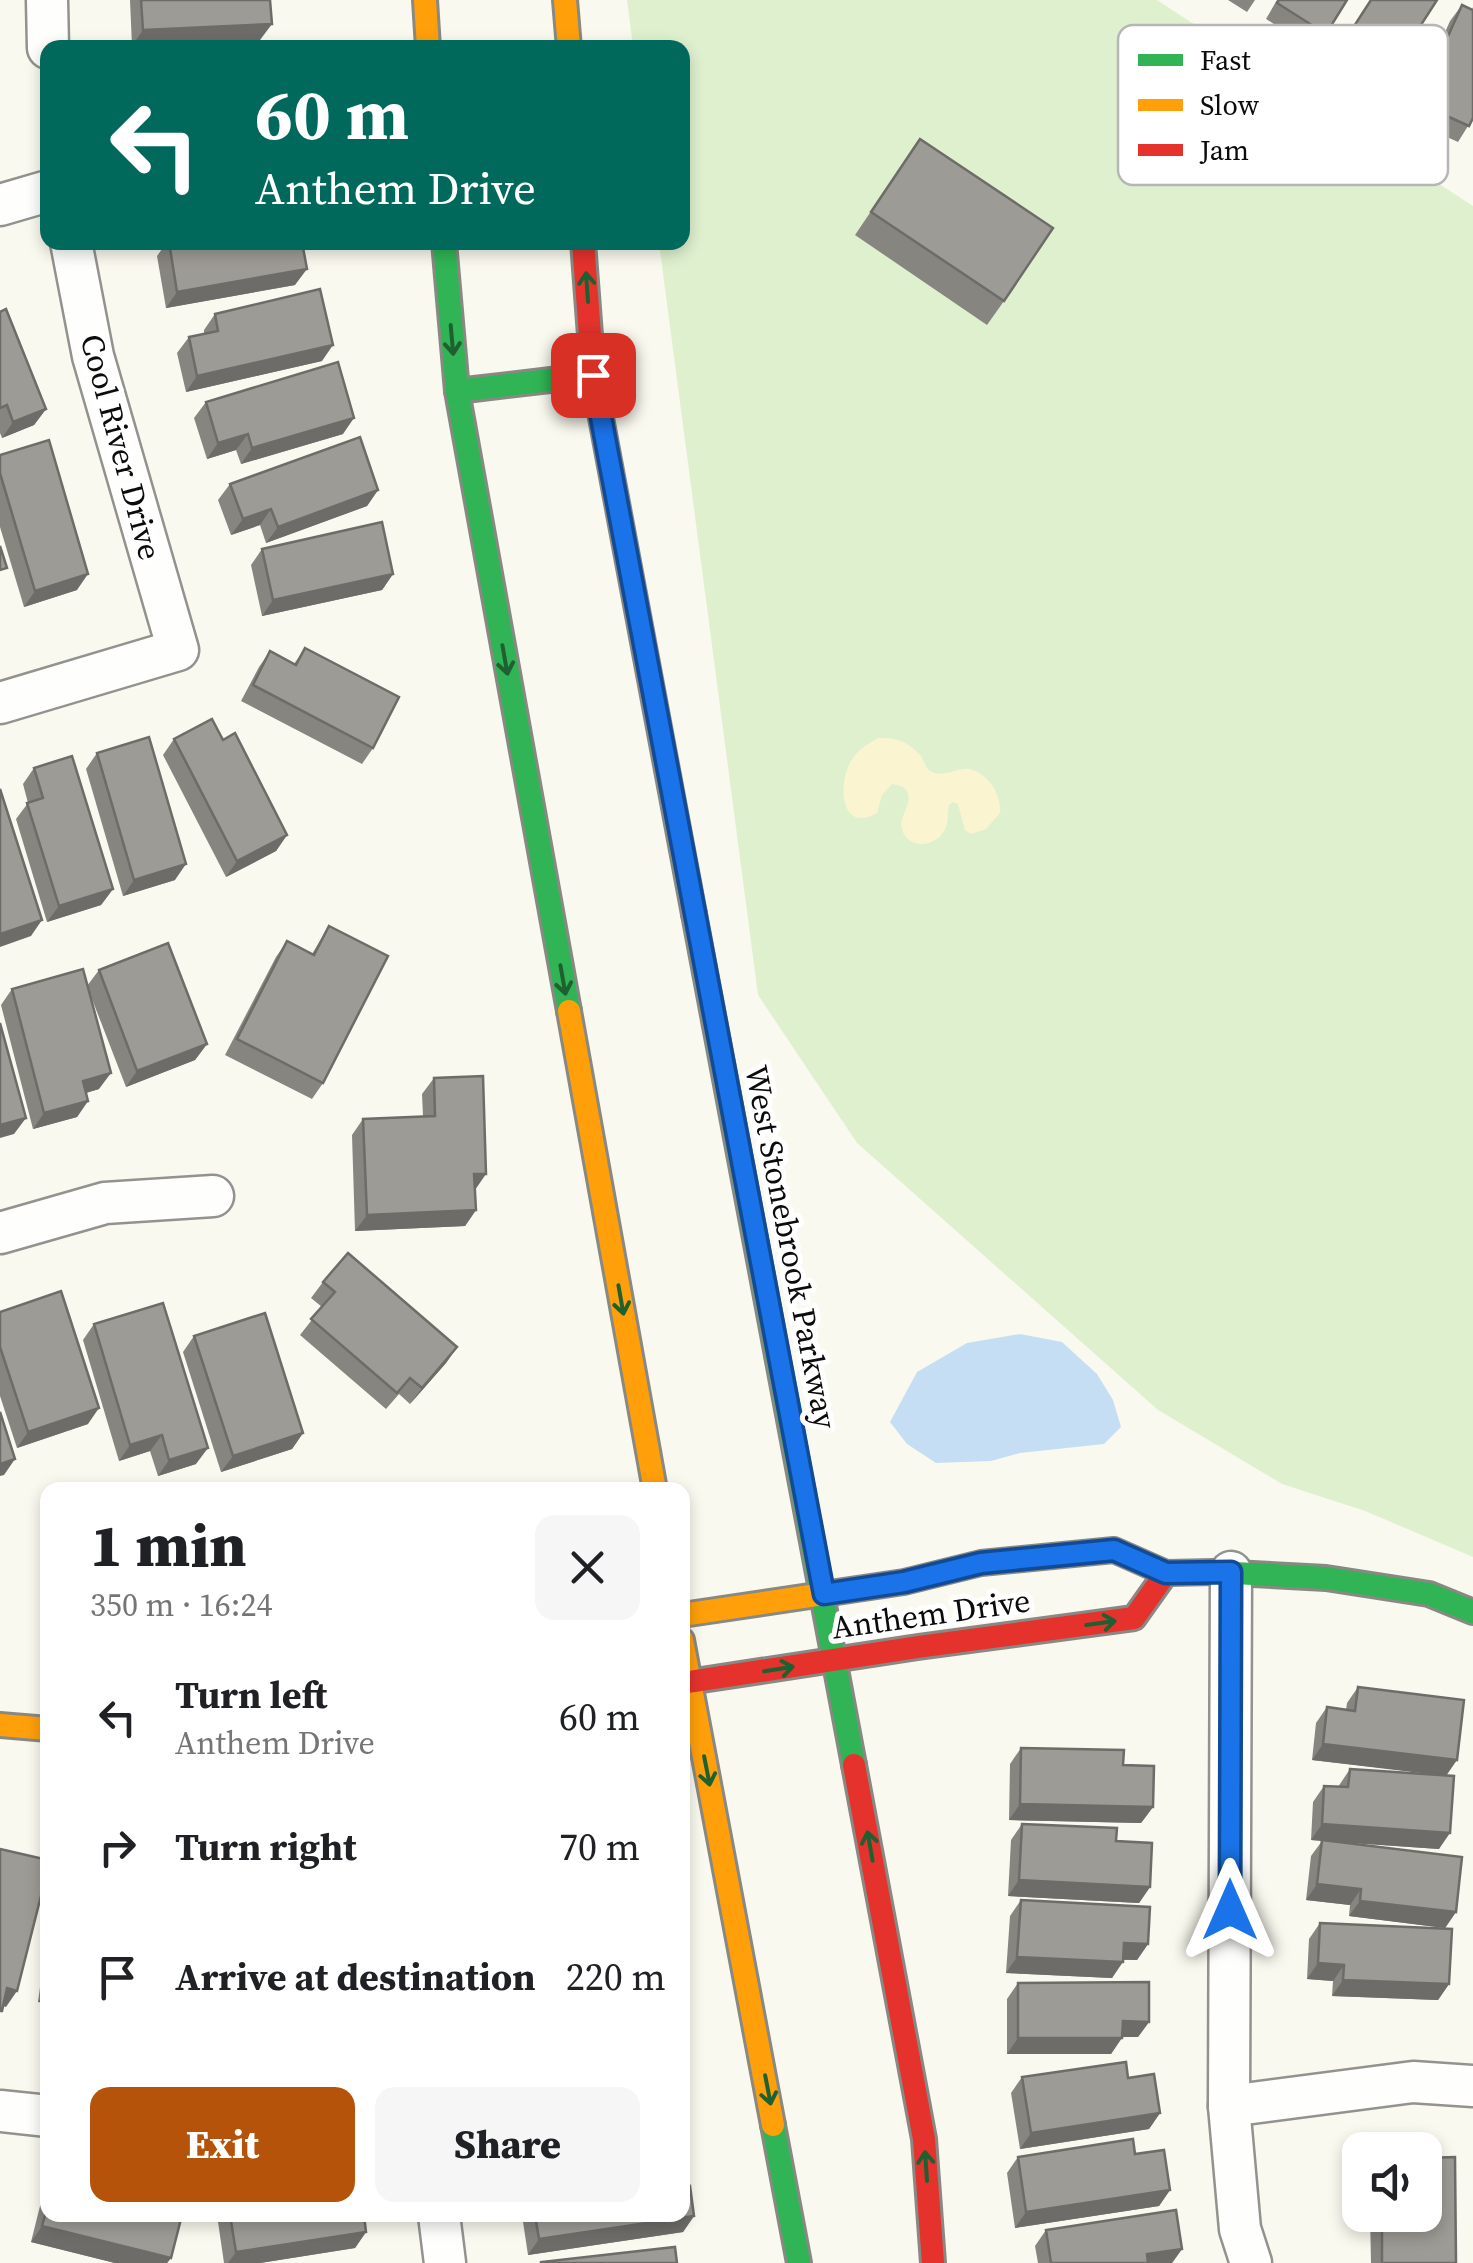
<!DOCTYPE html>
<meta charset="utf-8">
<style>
:root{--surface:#fff;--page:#f6f6f6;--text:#202124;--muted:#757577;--accent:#b45309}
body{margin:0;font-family:"Source Serif 4",serif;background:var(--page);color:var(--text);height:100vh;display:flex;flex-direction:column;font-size:38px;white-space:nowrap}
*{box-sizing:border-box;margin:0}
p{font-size:32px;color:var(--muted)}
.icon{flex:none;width:55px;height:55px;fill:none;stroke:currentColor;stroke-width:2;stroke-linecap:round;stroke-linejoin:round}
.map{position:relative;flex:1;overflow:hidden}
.drawer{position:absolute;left:40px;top:1482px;width:650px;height:740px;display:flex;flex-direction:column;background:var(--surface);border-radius:20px;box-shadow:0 5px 15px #0003}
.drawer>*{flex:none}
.hud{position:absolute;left:40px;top:40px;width:650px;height:210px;border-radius:20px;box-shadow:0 5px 15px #0003;background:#00695c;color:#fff;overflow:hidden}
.buttons{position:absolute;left:1342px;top:2132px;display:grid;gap:20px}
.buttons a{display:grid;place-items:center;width:100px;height:100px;border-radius:20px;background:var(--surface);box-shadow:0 5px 15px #0003;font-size:50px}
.pin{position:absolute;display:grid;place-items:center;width:85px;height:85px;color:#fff;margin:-42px;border-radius:20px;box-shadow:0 5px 15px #0006}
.me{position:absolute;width:110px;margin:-55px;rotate:0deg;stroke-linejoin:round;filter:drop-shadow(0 0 8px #0008)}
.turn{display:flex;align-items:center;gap:35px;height:210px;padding:0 50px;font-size:45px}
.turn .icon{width:130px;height:130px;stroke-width:2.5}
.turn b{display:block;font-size:70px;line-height:85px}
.round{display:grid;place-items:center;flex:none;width:105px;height:105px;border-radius:20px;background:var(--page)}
.overview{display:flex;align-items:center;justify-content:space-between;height:170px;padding:0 50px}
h1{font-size:60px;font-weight:800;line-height:75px}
.action{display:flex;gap:20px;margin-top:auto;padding:20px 50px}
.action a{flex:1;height:115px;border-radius:20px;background:var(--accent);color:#fff;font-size:40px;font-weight:800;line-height:115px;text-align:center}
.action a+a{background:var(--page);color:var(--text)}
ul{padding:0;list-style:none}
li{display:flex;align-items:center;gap:30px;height:130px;padding:0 50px}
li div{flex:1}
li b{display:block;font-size:38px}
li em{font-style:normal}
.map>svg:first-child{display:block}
.green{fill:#dff0cf}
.sand{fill:#faf5d0}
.water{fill:#c6def3}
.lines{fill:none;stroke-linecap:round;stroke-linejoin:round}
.street-casing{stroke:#93928e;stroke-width:45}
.fast-casing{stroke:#898984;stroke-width:28}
.slow-casing{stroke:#898984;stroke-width:28}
.jam-casing{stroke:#898984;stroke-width:28}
.street{stroke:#fefefd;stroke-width:40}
.fast{stroke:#30b455;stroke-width:22}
.slow{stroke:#ff9f0a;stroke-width:22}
.jam{stroke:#e5322d;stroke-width:22}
.wall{fill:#868580}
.shaded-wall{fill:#6d6c68}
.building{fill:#9c9b95;stroke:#6d6c68;stroke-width:2.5}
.oneway{stroke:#1e6030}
.route-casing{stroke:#114b97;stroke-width:25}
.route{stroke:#1a73e8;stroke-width:18}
.labels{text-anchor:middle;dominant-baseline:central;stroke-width:10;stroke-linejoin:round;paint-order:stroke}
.street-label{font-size:32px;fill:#0b0b0b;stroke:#fff}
.key{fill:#fff;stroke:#b6b6b6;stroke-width:2.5}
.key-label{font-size:28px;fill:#0b0b0b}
</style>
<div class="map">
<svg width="1473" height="2263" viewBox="0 0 1473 2263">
<rect width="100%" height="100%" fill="#faf9ef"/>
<path class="green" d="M627 0H1157L1473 206V1557L1365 1511 1282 1484 1158 1410 857 1143 758 995 659 243 682 242V48L633 47Z"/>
<path class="sand" d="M878 738C896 737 909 742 921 756 924 761 925 767 929 770 941 780 957 767 969 769 988 773 1002 795 1000 813L986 829 971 834 965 830 958 804 953 802 949 805C947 813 949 822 945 829 937 847 908 851 902 829 898 816 915 802 906 790 902 785 898 785 892 784L882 795 877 813C839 835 837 780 853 758 859 749 868 744 878 738Z"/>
<path class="water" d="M1020 1334 1062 1342 1097 1374 1113 1400 1121 1427 1104 1444 1020 1453 991 1461 936 1463 907 1444 890 1422 917 1372 967 1343Z"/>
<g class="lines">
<g class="street-casing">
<g id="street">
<path d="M47 0 48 48"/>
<path d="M0 205 48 191"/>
<path d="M0 703 178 650 93 356 71 242"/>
<path d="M0 1233 105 1203 213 1196"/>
<path d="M1231 1572 1229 2106 1240 2229 1251 2263"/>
<path d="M1229 2106 1413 2082 1473 2086"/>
<path d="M0 2111 48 2116"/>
<path d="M439 2215 445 2263"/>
</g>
</g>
<g class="fast-casing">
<g id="fast">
<path d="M444 242 457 391 569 1011"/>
<path d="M457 391 593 375"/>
<path d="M694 914 854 1765"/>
<path d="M1215 1572 1326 1578 1429 1594 1473 1612"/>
<path d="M773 2125 799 2263"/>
</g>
</g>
<g class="slow-casing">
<g id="slow">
<path d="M425 0 428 48"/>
<path d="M565 0 569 48"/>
<path d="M569 1011 655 1490"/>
<path d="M682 1615 904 1582 981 1563 1114 1550 1166 1573 1215 1572"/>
<path d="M682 1640 773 2125"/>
<path d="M0 1725 48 1729"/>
</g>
</g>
<g class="jam-casing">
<g id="jam">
<path d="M583 242 593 375 694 914"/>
<path d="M682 1683 918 1647 1134 1618 1166 1573"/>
<path d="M854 1765 924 2139 933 2263"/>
</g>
</g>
<use href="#street" class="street"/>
<use href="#fast" class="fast"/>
<use href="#slow" class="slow"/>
<use href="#jam" class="jam"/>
</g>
<g class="wall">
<path d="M130 0H270L260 40 132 46Z"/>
<path d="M1228 0H1255L1247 12Z"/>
<path d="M1277 0H1347L1315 50 1266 19Z"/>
<path d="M1370 0H1437L1380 86 1334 56Z"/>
<path d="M1462 5 1472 10 1473 7V118L1458 142 1407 119 1450 21Z"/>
<path d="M920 139 1004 301 987 325 855 235Z"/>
<path d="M167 242H302L295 285 166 308 157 256Z"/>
<path d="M0 312 46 409 34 425 2 438 0 433Z"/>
<path d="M215 314 322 361 186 392 177 353 189 337 204 334V330Z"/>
<path d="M206 402 343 434 241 464 236 450 207 459 194 418Z"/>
<path d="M0 455 77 590 24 607 0 527Z"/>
<path d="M230 484 378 490 367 506 266 543 260 525 231 535 218 500Z"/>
<path d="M262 549 393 574 382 590 262 616 251 565Z"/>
<path d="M305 648 373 748 362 764 241 701 259 667 270 651 294 664Z"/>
<path d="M174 739 223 740 287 835 276 851 226 877 163 755Z"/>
<path d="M97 753 175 880 123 896 86 769Z"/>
<path d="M34 768 113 889 101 905 47 922 16 819 28 803 23 784Z"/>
<path d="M329 926 323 1083 312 1099 225 1055 276 957 287 941 312 954Z"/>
<path d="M99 970 207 1044 195 1060 126 1087 87 986Z"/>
<path d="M12 989 99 1089 86 1093 88 1101 77 1117 33 1129 1 1005Z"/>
<path d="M434 1078 475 1190 476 1210 465 1226 355 1231 352 1135 363 1119 423 1116 422 1094Z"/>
<path d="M323 1282 457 1347 446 1363 410 1404 399 1394 386 1409 300 1335 322 1307 311 1298Z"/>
<path d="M0 1312 88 1424 17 1448 0 1396Z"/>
<path d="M94 1324 196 1464 158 1476 150 1451 119 1461 83 1340Z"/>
<path d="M194 1336 303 1433 292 1449 221 1472 183 1352Z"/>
<path d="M1358 1687 1446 1775 1439 1849 1335 1842 1456 1912 1445 1928 1349 1916 1350 1905 1306 1900 1311 1856 1322 1841 1311 1840 1313 1802 1324 1786 1338 1787 1350 1769 1435 1774 1312 1760 1316 1723 1327 1707 1346 1710 1347 1703Z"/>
<path d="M1021 1748 1123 1765 1153 1807 1141 1823 1009 1820 1010 1764Z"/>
<path d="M1022 1824 1116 1841 1150 1887 1139 1903 1008 1896 1011 1840Z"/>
<path d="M1021 1900 1148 1944 1137 1960H1123L1112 1978 1006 1973 1010 1916Z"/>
<path d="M1320 1923 1449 1984 1438 2000 1332 1996 1333 1981 1307 1979 1309 1939Z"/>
<path d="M48 1928V2003L38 2002Z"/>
<path d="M1018 1983 1149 2022 1138 2037H1122L1111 2054H1007V1999Z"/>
<path d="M1022 2077 1128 2078 1160 2113 1149 2129 1020 2149 1011 2093Z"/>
<path d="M1135 2154 1170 2190 1159 2206 1015 2228 1007 2173 1018 2157Z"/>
<path d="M48 2195V2215L171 2258 167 2263H115L31 2242 40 2206Z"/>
<path d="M217 2215H364L366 2232 355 2248 260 2263H224Z"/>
<path d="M522 2215H682L694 2216 683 2232 528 2255Z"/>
<path d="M1370 2215H1425L1456 2263H1371Z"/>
<path d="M1046 2230 1182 2249 1172 2263H1038L1035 2246Z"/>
</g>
<g class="shaded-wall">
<path d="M272 24 260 40 132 46 143 30Z"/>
<path d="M307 269 295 285 166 308 177 292Z"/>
<path d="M333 345 322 361 186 392 197 376Z"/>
<path d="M46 409 34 425 2 438 13 422Z"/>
<path d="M354 418 343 434 241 464 252 448Z"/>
<path d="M248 434 236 450 207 459 218 443Z"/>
<path d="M378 490 367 506 266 543 278 527Z"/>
<path d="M271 509 260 525 231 535 243 519Z"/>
<path d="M88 574 77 590 24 607 35 591Z"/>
<path d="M393 574 382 590 262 616 273 600Z"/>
<path d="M287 835 276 851 226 877 237 861Z"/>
<path d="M186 864 175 880 123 896 134 880Z"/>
<path d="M113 889 101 905 47 922 59 906Z"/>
<path d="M42 920 31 936 0 947V934Z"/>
<path d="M207 1044 195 1060 126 1087 137 1071Z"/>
<path d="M111 1073 99 1089 72 1097 83 1081Z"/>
<path d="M88 1101 77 1117 33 1129 44 1113Z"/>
<path d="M26 1118 14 1134 0 1138V1125Z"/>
<path d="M474 1174H486L475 1190Z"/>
<path d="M476 1210 465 1226 355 1231 367 1215Z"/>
<path d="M457 1347 446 1363 410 1404 422 1388Z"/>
<path d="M99 1408 88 1424 17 1448 28 1432Z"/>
<path d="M303 1433 292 1449 221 1472 233 1456Z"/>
<path d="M162 1435 150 1451 119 1461 130 1445Z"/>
<path d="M208 1448 196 1464 158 1476 169 1460Z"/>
<path d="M15 1459 4 1475 0 1476V1464Z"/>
<path d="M1323 1744 1457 1760 1446 1776 1312 1760Z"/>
<path d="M1020 1804 1153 1807 1141 1823 1009 1820Z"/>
<path d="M1322 1824 1450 1833 1439 1849 1311 1840Z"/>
<path d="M1019 1880 1150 1887 1139 1903 1008 1896Z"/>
<path d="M1317 1884 1361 1889 1350 1905 1306 1900Z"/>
<path d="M1360 1901 1456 1912 1445 1928 1349 1916Z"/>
<path d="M1124 1943 1148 1944 1137 1960 1113 1959Z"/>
<path d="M1017 1957 1123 1962 1112 1978 1006 1973Z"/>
<path d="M1318 1963 1344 1965 1333 1981 1307 1979Z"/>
<path d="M1343 1980 1449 1984 1438 2000 1332 1996Z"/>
<path d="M7 1988 17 1991 6 2007 0 2005Z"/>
<path d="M48 1989V2003L38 2002Z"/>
<path d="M1123 2021 1149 2022 1138 2037H1112Z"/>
<path d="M1018 2038H1122L1111 2054H1007Z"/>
<path d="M1160 2113 1149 2129 1020 2149 1031 2133Z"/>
<path d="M1170 2190 1159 2206 1015 2228 1026 2212Z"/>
<path d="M694 2216 683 2232 528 2255 539 2239Z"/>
<path d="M42 2226 171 2258 167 2263H115L31 2242Z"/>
<path d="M366 2232 355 2248 260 2263H228L236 2252Z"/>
<path d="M1182 2249 1172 2263H1141L1147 2254Z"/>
</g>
<g class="building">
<path d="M141 0H270L272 24 143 30Z"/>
<path d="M1279 0H1347L1326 34 1277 3Z"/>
<path d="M1371 0H1437L1392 70 1345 40Z"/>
<path d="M1462 5 1473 10V118L1469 126 1418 103Z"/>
<path d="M920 139 1053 228 1004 301 871 212Z"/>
<path d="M169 242H302L307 269 177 292Z"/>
<path d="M320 289 333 345 197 376 189 337 218 331 215 314Z"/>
<path d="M6 309 46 409 13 422 7 405 0 408V312Z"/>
<path d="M338 362 354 418 252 448 248 434 218 443 206 402Z"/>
<path d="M360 437 378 490 278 527 271 509 243 519 230 484Z"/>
<path d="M49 440 88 574 35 591 0 473V455Z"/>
<path d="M382 522 393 574 273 600 262 549Z"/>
<path d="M0 546 7 568 0 570Z"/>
<path d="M305 648 399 697 373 748 253 685 270 651 296 665Z"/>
<path d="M212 719 223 740 235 733 287 835 237 861 174 739Z"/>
<path d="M149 737 186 864 134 880 97 753Z"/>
<path d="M72 756 113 889 59 906 27 803 43 798 34 768Z"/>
<path d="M0 789 42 920 0 934Z"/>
<path d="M329 926 388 956 323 1083 237 1039 287 941 314 955Z"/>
<path d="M168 943 207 1044 137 1071 99 970Z"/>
<path d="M83 969 111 1073 83 1081 88 1101 44 1113 12 989Z"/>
<path d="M0 1023 26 1118 0 1125Z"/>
<path d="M483 1076 486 1174H474L476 1210 367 1215 363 1119 435 1116 434 1078Z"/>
<path d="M348 1253 457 1347 422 1388 410 1378 397 1393 311 1319 335 1292 323 1282Z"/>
<path d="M61 1291 99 1408 28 1432 0 1347V1312Z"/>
<path d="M163 1303 208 1448 169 1460 162 1435 130 1445 94 1324Z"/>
<path d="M265 1313 303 1433 233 1456 194 1336Z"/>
<path d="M0 1412 15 1459 0 1464Z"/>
<path d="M1358 1687 1464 1700 1457 1760 1323 1744 1327 1707 1355 1711Z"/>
<path d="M1021 1748 1124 1750 1123 1765 1154 1766 1153 1807 1020 1804Z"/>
<path d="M1350 1769 1454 1776 1450 1833 1322 1824 1324 1786 1348 1787Z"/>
<path d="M1022 1824 1117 1828 1116 1841 1152 1843 1150 1887 1019 1880Z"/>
<path d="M1322 1840 1462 1857 1456 1912 1360 1901 1361 1889 1317 1884Z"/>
<path d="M0 1849 48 1860V1868L17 1991 7 1988 2 2011H0Z"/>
<path d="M1021 1900 1150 1907 1148 1944 1124 1943 1123 1962 1017 1957Z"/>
<path d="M1320 1923 1452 1929 1449 1984 1343 1980 1344 1965 1318 1963Z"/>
<path d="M1149 1982V2022L1123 2021 1122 2038H1018V1983Z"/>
<path d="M1126 2062 1128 2078 1154 2074 1160 2113 1031 2133 1022 2077Z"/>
<path d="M1133 2139 1135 2154 1164 2150 1170 2190 1026 2212 1018 2157Z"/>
<path d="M1455 2157 1456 2263H1382V2215H1425V2158Z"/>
<path d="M690 2186 694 2216 539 2239 535 2215H682V2187Z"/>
<path d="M48 2205V2215H182L171 2258 42 2226Z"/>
<path d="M1176 2210 1182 2249 1147 2254 1148 2263H1051L1046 2230Z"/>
<path d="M230 2215H364L366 2232 236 2252Z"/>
<path d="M675 2247 677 2263H541V2262Z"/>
</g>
<defs><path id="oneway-shaft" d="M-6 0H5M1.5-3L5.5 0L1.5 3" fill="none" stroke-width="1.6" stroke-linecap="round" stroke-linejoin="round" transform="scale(2.5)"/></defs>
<g class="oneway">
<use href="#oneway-shaft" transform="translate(587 287) rotate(-94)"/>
<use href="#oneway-shaft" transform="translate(452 340) rotate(85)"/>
<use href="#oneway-shaft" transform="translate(505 660) rotate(80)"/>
<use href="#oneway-shaft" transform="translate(563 980) rotate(80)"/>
<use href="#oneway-shaft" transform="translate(621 1300) rotate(80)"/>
<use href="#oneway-shaft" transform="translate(1101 1623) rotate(-8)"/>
<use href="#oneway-shaft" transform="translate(779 1669) rotate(-9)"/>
<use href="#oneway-shaft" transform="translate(707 1771) rotate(79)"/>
<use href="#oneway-shaft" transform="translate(870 1846) rotate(-100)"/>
<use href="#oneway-shaft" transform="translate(768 2090) rotate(79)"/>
<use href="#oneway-shaft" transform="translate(926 2166) rotate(-94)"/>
</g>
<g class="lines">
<g class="route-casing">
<path id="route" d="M593 375 824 1594 904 1582 981 1563 1114 1550 1166 1573 1231 1572 1230 1910"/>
</g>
<use href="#route" class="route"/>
</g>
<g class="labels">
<g class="street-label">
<text transform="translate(121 447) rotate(75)">Cool River Drive</text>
<text transform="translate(791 1247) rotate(79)">West Stonebrook Parkway</text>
<text transform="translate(931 1614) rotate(-8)">Anthem Drive</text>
</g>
</g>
<rect x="1118" y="25" width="330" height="160" rx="15" class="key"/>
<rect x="1138" y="54" width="45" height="12" fill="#30b455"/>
<rect x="1138" y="99" width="45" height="12" fill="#ff9f0a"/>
<rect x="1138" y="144" width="45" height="12" fill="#e5322d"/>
<g class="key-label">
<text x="1200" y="70">Fast</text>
<text x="1200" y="115">Slow</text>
<text x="1200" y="160">Jam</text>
</g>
</svg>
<div class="buttons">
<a><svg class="icon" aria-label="sound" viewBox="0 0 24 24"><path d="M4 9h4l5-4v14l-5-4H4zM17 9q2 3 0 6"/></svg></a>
</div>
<div class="pin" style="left:593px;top:375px;background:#d93025"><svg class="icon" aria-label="arrive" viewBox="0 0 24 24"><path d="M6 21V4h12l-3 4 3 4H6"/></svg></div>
<svg class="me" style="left:1230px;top:1910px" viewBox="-20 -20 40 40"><path d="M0-17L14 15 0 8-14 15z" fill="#1a73e8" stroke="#fff" stroke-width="4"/></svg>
<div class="hud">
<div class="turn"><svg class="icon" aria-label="left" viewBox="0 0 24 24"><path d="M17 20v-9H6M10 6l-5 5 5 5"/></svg><div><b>60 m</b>Anthem Drive</div></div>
</div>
<section class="drawer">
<div class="overview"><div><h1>1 min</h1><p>350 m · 16:24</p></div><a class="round"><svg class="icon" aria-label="close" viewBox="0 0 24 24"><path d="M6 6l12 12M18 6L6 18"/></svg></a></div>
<ul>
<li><svg class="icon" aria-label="left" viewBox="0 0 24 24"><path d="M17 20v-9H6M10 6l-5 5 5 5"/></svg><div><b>Turn left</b><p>Anthem Drive</p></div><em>60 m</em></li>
<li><svg class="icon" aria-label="right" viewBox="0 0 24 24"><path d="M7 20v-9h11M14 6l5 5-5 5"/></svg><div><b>Turn right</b></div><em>70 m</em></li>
<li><svg class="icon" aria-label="arrive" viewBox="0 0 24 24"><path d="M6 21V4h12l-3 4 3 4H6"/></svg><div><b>Arrive at destination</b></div><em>220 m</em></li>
</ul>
<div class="action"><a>Exit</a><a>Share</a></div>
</section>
</div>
